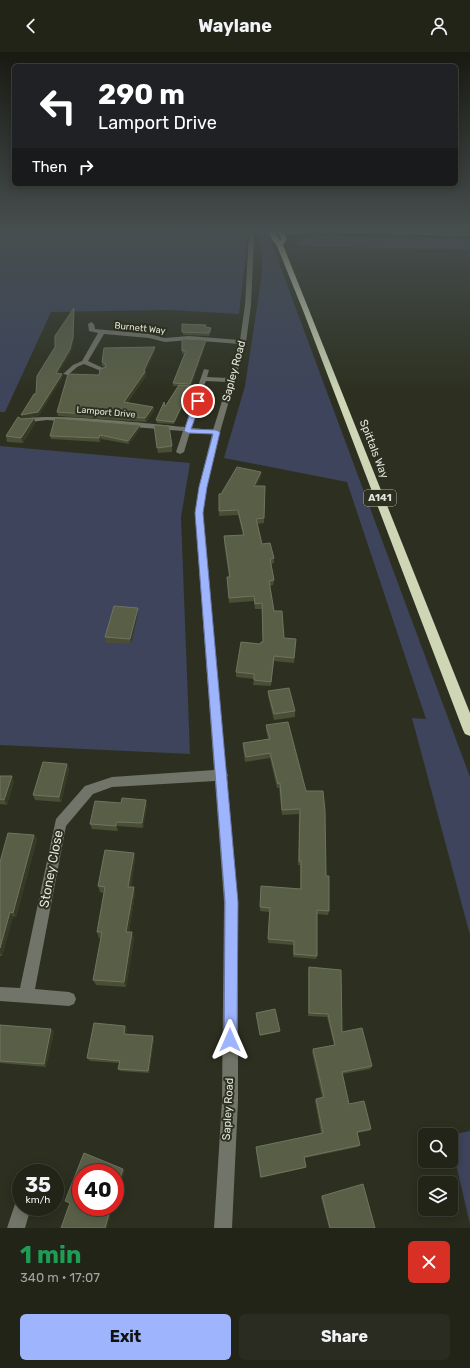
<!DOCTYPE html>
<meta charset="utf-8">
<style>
:root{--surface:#222418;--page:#2a2c21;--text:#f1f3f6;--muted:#a2a4a2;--line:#3f4137;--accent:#9eb4fd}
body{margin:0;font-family:Rubik,sans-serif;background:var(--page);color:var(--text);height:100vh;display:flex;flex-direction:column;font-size:15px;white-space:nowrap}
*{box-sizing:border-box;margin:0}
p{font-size:13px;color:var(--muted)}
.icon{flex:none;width:22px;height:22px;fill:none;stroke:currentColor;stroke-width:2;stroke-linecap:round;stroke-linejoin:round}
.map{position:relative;height:1176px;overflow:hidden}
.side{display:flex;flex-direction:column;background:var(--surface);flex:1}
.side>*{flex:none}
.hud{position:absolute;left:12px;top:12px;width:446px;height:122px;border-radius:6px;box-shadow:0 2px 10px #0003,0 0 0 1px var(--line);background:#202124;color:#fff;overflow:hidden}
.controls{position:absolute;left:418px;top:1076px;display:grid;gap:8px}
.controls a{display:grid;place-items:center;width:40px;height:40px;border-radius:6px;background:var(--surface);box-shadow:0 2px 10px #0003,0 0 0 1px var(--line);font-size:20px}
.speed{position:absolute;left:12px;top:1112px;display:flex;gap:8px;font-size:20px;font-weight:700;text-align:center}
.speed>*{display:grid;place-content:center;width:52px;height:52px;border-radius:50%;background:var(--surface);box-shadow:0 2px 10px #0003,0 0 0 1px var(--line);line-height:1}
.speed small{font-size:10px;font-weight:400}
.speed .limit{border:6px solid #d22;background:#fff;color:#111}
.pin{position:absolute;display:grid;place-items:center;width:34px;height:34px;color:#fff;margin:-17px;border:2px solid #fff;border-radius:50%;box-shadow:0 1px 4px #0007}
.me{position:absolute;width:44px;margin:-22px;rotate:0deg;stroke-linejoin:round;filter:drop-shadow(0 0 3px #0008)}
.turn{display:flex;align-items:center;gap:14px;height:84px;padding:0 20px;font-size:18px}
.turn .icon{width:52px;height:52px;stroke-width:2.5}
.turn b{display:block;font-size:28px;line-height:34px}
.then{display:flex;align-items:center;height:38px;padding:0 20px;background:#0003;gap:8px;font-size:15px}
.round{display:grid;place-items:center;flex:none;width:42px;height:42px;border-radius:6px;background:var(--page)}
.overview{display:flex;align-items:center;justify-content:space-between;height:68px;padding:0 20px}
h1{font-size:24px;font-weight:700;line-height:30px;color:#1e9e55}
.button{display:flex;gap:8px;margin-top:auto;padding:8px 20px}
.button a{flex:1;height:46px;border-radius:6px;background:var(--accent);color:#111;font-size:16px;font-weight:700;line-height:46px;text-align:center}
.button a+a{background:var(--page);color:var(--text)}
header{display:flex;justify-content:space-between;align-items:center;height:52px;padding:0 20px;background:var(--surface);font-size:18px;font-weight:700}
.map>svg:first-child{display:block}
.green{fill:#3d445b}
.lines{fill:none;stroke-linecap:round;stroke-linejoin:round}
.minor{fill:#717468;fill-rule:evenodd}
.highway{fill:#ced6b6;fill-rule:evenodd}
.wall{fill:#494e35}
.shaded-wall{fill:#373b25}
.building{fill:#595f47;stroke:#6e745e}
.route{fill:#9eb4fd;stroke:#6775a4}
.labels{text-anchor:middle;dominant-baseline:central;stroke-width:4;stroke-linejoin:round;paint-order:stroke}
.far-street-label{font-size:9px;fill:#e2e5db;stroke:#2d3020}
.shield{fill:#2d3020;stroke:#acafa3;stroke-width:1}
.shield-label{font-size:10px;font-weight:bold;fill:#e2e5db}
.street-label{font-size:11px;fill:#e2e5db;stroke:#2d3020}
.near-street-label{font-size:13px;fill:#e2e5db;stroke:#2d3020}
</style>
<header><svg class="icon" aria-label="back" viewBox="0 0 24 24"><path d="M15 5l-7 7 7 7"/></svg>Waylane<svg class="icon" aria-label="person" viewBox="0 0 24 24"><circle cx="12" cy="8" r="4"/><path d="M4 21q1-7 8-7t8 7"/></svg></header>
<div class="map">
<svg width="470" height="1176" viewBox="0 0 470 1176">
<rect width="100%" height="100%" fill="#2d3020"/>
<g class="green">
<path d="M0 176 40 179 48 176 235 179 248 183 239 262 169 258 51 260 5 360H0Z"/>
<path d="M255 176H266L470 725V883L412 666 426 667 347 430 224 406 245 334 262 222V202Z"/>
<path d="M317 184 470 187V198L300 194 298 190 305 186Z"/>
<path d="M0 394 190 411 181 465 190 702 0 693Z"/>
<path d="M470 1079V1172L451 1091V1083Z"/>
</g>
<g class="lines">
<g class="minor">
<path d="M209 176 248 178 253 182 254 187 251 253 246 290 220 380 207 435 203 461 226 719 228 723 227 726 238 850V1049L232 1176H214L222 1049 224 850 215 729 112 735 93 742 66 774 35 937 69 940 74 942 76 947 74 952 69 954 0 949V935L20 936 56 767 85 734 112 725 214 718 195 461 199 435 212 382 190 380 184 400 180 402 176 400 183 379 47 368 23 371 19 369C33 358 160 373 185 375L193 349 197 347 201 349 192 376 213 378 228 330 206 329 202 338 197 337 204 317 209 318 207 325 229 326 239 292 189 288 165 290 149 286 104 282 88 309 105 317V319H101L84 312 77 315 68 323 63 322 73 313 82 309 98 281 89 279 88 272 91 270 94 272 95 277 149 282 165 286 189 284 240 288 245 253 249 182 247 180Z"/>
<path d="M271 178 291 180 320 178 470 182V184L320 180 291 182 269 180Z"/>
<path d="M21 1147V1155H31L25 1176H7L16 1149Z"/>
</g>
<path class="highway" d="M267 176H273L280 189 281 187 276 176H282L287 187 283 193 470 661V684L465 682 463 678 304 261 277 194 272 188Z"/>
</g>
<g class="wall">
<path d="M182 272 206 273V276H211V279L209 284 183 283Z"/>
<path d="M182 287 206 291 191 334V337L174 372 157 371 156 368 178 334H173V331L184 302H182Z"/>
<path d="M155 299 145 320 146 324 127 351 153 355 154 358 146 370 58 364 57 360 99 323 105 315 102 314V310Z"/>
<path d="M34 366 35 371 23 391 7 390 6 384 22 367Z"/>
<path d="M140 373V377L129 392 101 387 100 390 51 387 50 384Z"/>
<path d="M154 373 172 394V400L158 401Z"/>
<path d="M261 420V425L256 434H265L264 471 258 472 262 492 274 506V511L271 512 274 528 273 533 270 534 274 559 284 586 296 587 294 611 274 609 271 634 253 633 254 627 236 625V620L263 590 262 557H255L254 549 229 551 227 525H229L224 490V484L243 483 238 463 219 464V459L221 442Z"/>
<path d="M138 561 131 592 106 591 105 585Z"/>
<path d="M268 639 295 659V665L274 668 268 644Z"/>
<path d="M266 673 326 824 329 859 328 863 317 862V904L316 907 293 905V893L268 891 269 860 260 859 261 834 300 837V813H298L299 762 282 763 279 736H277L270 706 245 710 243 696V691L268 687 266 678Z"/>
<path d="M67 712 69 717 61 750 35 748 33 743Z"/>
<path d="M0 724 14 729 7 753 0 752Z"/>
<path d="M121 751 147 753 143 776 118 774V779L92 777 90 772Z"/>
<path d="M34 783 37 787 16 865 13 864 2 904H0V810Z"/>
<path d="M134 801 135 807 131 835 135 842 129 880 134 886 126 935 96 933 93 928 101 886H99L97 880 104 841 100 840 98 834Z"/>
<path d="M309 915 342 980 372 1014 370 1017 342 1022 349 1052 371 1077 369 1079 357 1081 360 1093 358 1095 305 1106 306 1115 305 1116 260 1126 256 1097V1095L321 1081 315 1049 316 1047 322 1045 312 1000 313 997 334 993 327 965 308 964V919Z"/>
<path d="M256 961 280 979 279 980 260 984Z"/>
<path d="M0 973 51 977 54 980 46 1015 0 1011Z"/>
<path d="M127 977 126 982 154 987 149 1021 120 1019 118 1017 119 1011 90 1009 87 1006Z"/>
<path d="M322 1144 375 1176H329L321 1145Z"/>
</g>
<g class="shaded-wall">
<path d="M74 256V289L71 300 56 325V321Z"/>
<path d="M206 288V291L190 335V332Z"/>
<path d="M155 295V299L145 321 144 318Z"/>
<path d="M145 320 146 324 124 354V350Z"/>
<path d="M62 322 63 325 39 364 22 367 21 363Z"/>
<path d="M191 334V337L174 372V370Z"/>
<path d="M153 355 154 358 146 370 145 366Z"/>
<path d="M34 366 35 371 23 391 21 386Z"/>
<path d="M140 373V377L129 392 128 389Z"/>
<path d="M100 383 101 387 100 390 99 386Z"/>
<path d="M261 420V425L254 439V434Z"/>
<path d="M138 556V561L131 592 130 587Z"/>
<path d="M67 712 69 717 61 750 59 745Z"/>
<path d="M12 724 14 729 7 753 4 748Z"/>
<path d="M146 748 147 753 143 776 142 771Z"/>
<path d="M117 770 118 774V779L116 774Z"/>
<path d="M34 783 37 787 16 865 13 861Z"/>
<path d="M134 801 135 807 130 841 128 835Z"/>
<path d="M134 835 135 842 128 886 126 880Z"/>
<path d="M10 860 13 864 2 904 0 901V896Z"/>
<path d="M132 880 134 886 126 935 124 930Z"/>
<path d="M125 974 127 977 126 985 124 982Z"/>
<path d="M51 977 54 980 46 1015 44 1012Z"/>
<path d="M153 984 154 987 149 1021 148 1019Z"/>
<path d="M123 1117 125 1119 115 1150V1143Z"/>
<path d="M111 1155H113L107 1176H105Z"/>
</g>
<g class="building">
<path d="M74 256 73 285 70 297 56 321 62 322 38 360 21 363 34 342H36L37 324 55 295V284Z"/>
<path d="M182 272 206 273 205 275 211 276 209 281 182 280Z"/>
<path d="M182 287 206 288 190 332 173 331 186 299H182Z"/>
<path d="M155 295 144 318 145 320 124 350 153 355 145 366 57 360 68 322 99 323 100 317 106 315 105 312 102 310 104 296Z"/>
<path d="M179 333 191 334 174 370 156 368 164 350 165 355Z"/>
<path d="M18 365 22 367 34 366 21 386 6 384Z"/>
<path d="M55 366 140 373 128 389 100 383 99 386 50 384Z"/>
<path d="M154 373 169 374 172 394 157 396Z"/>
<path d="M237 415 261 420 254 434H265L264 466 256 467 262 492 270 491 274 506 270 507 274 528 269 529 274 559H282L284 586 296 587 294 606 274 604 271 630 254 628V622L236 620 241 590 260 592 261 590H263L262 551 255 552 254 544 229 546 227 525H230L224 484 244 483 238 458 219 459V442H221Z"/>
<path d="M114 554 138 556 130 587 105 585Z"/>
<path d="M289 636 295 659 274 662 268 639Z"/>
<path d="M288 670 306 739H323L325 759 326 824H329V859L317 858V904L294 902V889L268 887 270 856 260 855 261 834 301 837V809H299L300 757 282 758 280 731 278 732 270 701 246 705 243 691 270 687 266 673Z"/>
<path d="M43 710 67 712 59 745 33 743Z"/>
<path d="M0 724H12L4 748 0 747Z"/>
<path d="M122 746 146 748 142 771 117 770 116 774 90 772 95 749 121 751Z"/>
<path d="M8 781 34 783 13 861 10 860 0 896V810Z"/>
<path d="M105 798 134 801 128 835H134L126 880H132L124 930 93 928 102 880H97L105 835 98 834Z"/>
<path d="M309 915 341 918 342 980 362 976 372 1014 342 1020 349 1052 364 1049 371 1077 357 1080 360 1093 304 1105 306 1115 261 1125 256 1095 323 1081 316 1047 324 1045 313 997 335 993 328 962 309 961Z"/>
<path d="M275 957 280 979 260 983 256 961Z"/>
<path d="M94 971 125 974 124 982 153 984 148 1019 118 1017 120 1009 87 1006Z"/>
<path d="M0 973 51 977 44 1012 0 1009Z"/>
<path d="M84 1101 123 1117 115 1143V1121H81V1155H111L105 1176H61L70 1151 65 1149Z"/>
<path d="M363 1132 375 1176H330L322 1144Z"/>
</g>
<linearGradient id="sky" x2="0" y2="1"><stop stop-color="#191a12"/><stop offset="0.52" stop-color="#464e4e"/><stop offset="1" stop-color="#464e4e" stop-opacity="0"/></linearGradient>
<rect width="470" height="341" fill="url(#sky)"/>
<path class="route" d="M198 347 201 349 191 377 216 378 220 380 207 435 203 461 238 850 237 988 235 993 230 995 226 993 224 988 225 850 195 461 199 435 213 382 188 381 184 379 194 349Z"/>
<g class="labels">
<g class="far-street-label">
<text transform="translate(140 276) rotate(6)">Burnett Way</text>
<text transform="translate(106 360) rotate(5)">Lamport Drive</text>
</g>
<rect class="shield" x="364" y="438" width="32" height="16" rx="3"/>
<g class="shield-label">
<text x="380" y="446">A141</text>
</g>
<g class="street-label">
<text transform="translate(234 319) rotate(-75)">Sapley Road</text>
<text transform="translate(374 397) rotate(69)">Spittals Way</text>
<text transform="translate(228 1057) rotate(-87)">Sapley Road</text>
</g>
<g class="near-street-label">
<text transform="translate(51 817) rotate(-79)">Stoney Close</text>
</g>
</g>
</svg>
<div class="controls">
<a><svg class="icon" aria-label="search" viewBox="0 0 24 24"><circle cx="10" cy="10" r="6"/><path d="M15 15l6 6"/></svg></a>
<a><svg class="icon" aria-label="layers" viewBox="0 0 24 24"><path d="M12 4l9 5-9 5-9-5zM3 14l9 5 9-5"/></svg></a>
</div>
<div class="speed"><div>35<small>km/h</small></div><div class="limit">40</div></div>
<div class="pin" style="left:198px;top:349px;background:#d93025"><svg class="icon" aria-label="arrive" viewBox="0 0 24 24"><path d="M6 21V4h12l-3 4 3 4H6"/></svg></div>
<svg class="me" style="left:230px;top:988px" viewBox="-20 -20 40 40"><path d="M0-17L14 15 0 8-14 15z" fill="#9eb4fd" stroke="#fff" stroke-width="4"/></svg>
<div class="hud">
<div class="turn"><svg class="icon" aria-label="left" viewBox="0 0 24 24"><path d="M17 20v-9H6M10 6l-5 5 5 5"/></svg><div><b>290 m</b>Lamport Drive</div></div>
<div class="then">Then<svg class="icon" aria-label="right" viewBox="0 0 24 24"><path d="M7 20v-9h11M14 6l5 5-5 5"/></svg></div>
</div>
</div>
<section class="side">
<div class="overview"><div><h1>1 min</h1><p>340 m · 17:07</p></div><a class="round" style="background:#d93025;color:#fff"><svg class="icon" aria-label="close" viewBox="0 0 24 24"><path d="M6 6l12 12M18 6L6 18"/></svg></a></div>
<div class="button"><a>Exit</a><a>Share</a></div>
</section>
